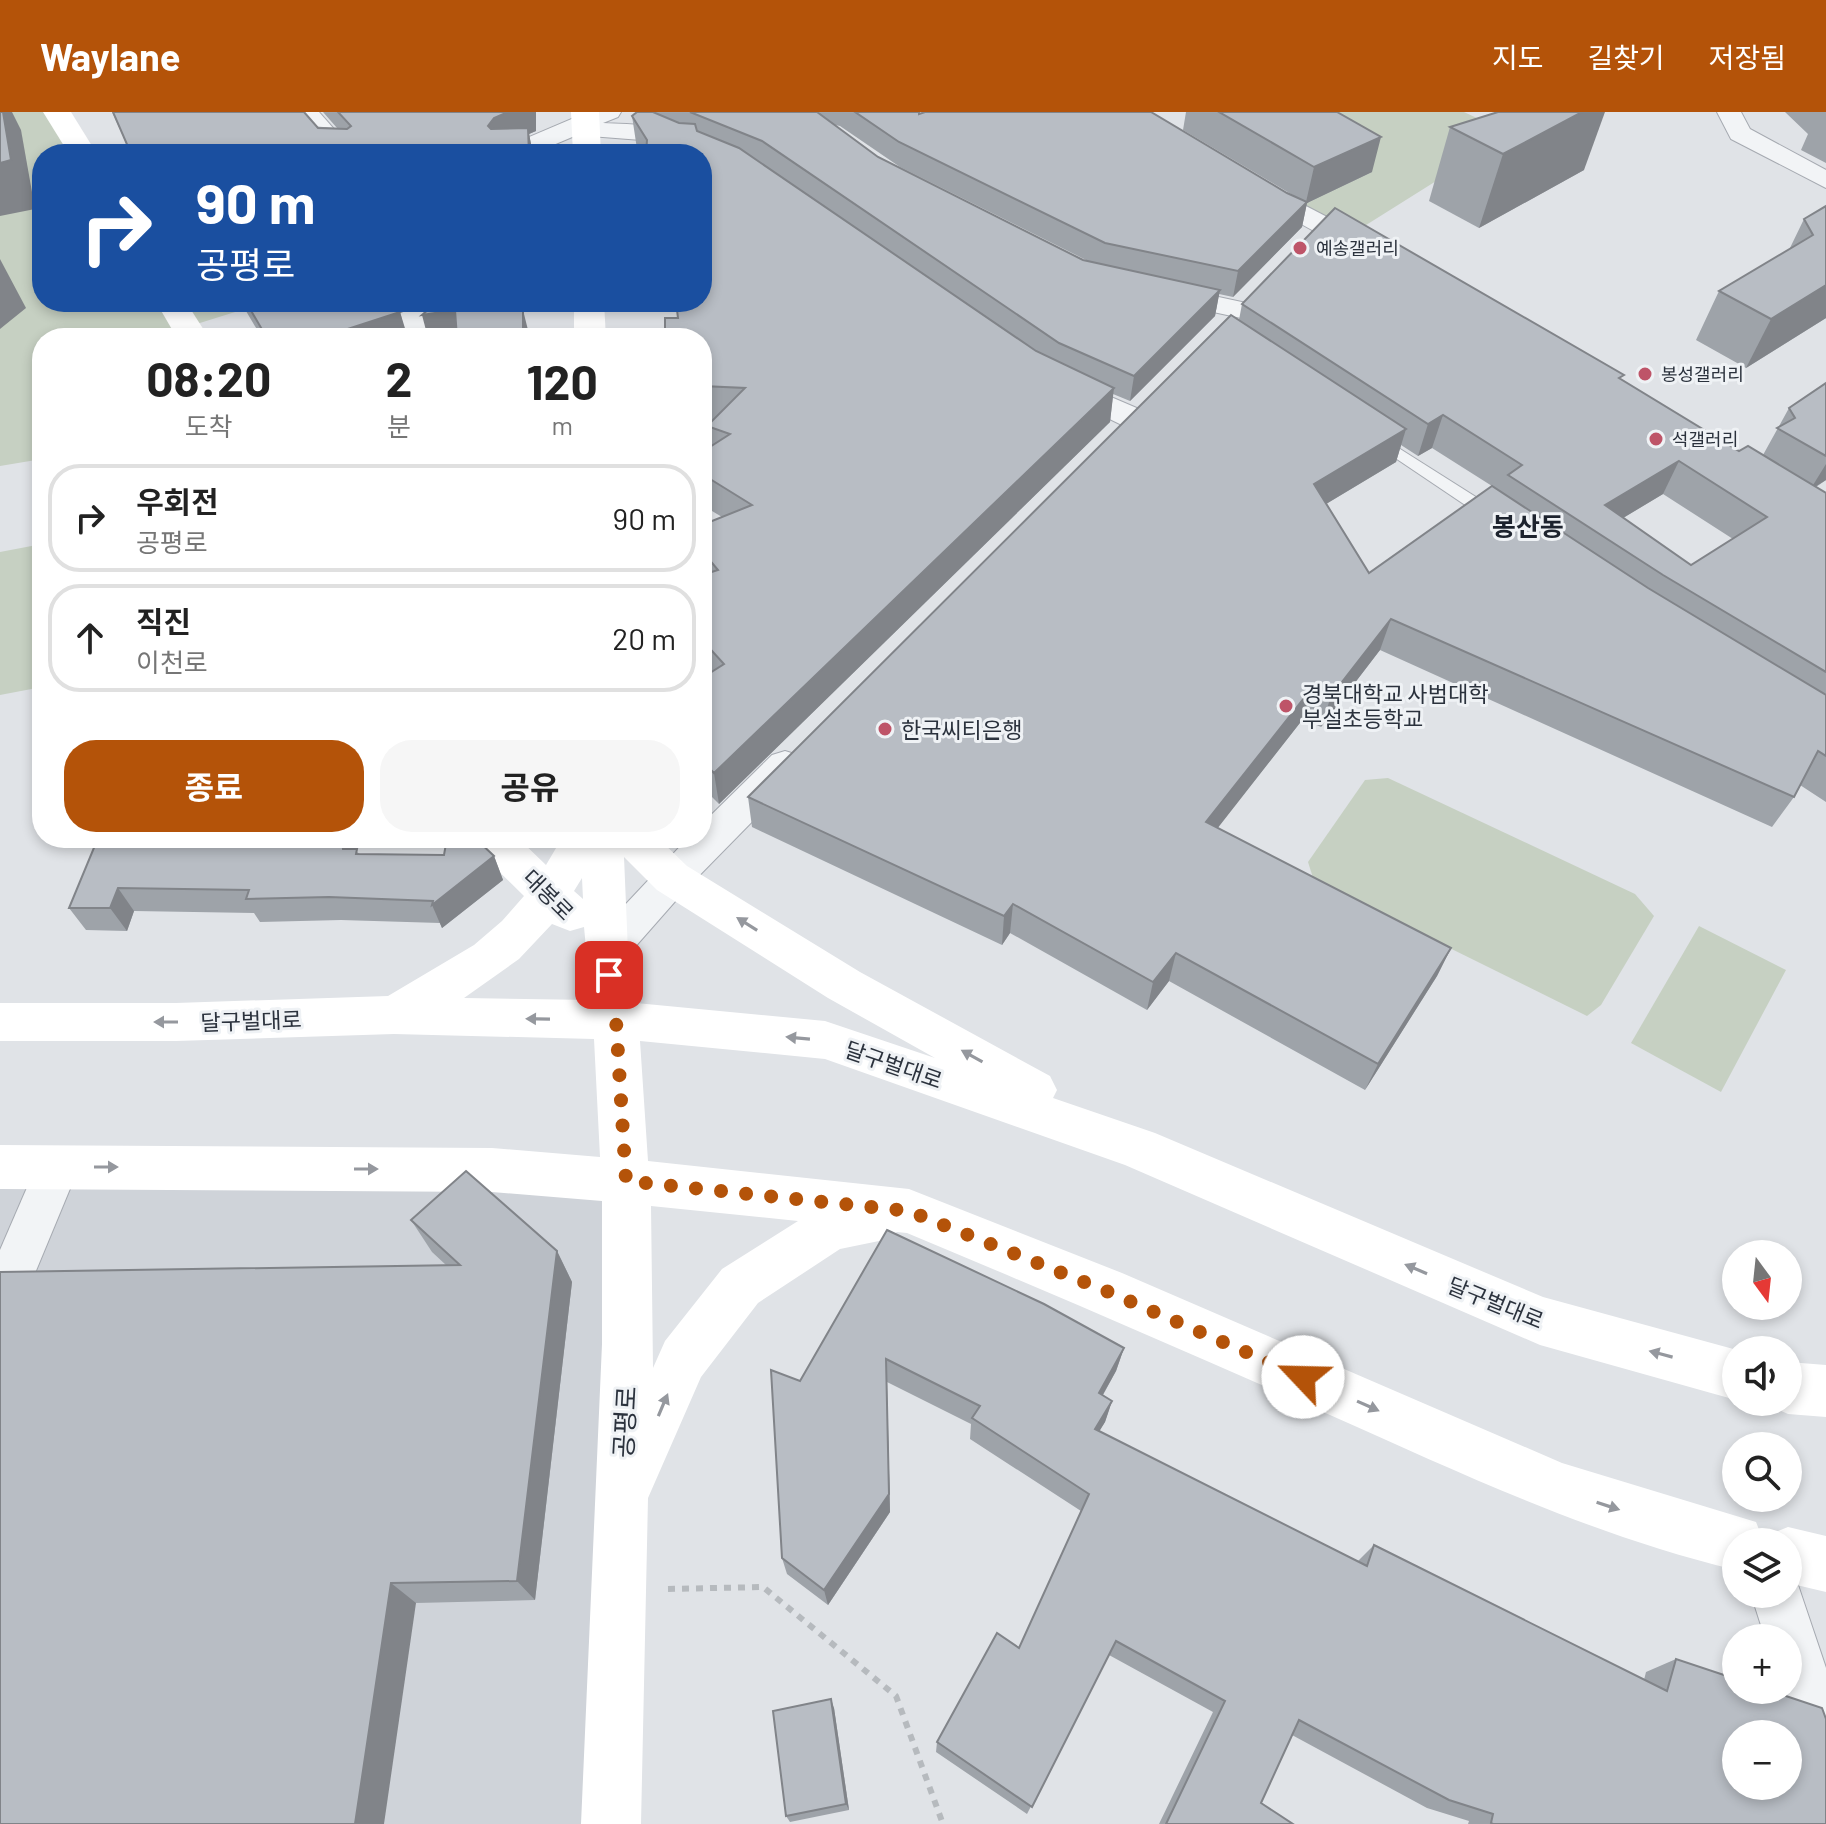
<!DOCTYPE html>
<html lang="ko">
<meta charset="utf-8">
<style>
:root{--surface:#fff;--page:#f6f6f6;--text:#222;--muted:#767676;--line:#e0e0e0;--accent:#b45309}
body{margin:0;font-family:Barlow,"Noto Sans KR",sans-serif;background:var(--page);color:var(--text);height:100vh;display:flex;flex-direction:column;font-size:30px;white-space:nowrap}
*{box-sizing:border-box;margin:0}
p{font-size:26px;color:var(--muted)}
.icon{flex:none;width:44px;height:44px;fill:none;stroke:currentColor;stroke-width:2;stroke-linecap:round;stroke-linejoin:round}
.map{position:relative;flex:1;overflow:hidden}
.side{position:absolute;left:32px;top:216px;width:680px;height:520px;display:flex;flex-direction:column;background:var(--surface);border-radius:32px;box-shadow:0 4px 12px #0003}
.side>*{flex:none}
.banner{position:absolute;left:32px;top:32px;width:680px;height:168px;border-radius:32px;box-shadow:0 4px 12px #0003;background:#1a4fa0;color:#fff;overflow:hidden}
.needle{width:52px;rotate:165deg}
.fabs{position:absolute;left:1722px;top:1128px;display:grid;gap:16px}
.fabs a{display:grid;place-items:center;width:80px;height:80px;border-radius:50%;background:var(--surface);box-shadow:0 4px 12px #0003;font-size:40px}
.pin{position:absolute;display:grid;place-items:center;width:68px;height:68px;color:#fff;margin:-34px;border-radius:16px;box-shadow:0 4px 12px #0006}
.me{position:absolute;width:88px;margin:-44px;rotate:294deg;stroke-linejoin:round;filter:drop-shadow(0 0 6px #0008)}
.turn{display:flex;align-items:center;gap:28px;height:168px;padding:0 32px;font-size:36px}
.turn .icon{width:104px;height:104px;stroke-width:2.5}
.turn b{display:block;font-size:56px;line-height:68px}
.eta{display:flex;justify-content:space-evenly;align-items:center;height:136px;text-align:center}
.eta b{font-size:48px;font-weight:700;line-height:56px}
.cta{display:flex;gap:16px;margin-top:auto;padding:16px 32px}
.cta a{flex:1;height:92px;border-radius:32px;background:var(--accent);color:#fff;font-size:32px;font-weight:700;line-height:92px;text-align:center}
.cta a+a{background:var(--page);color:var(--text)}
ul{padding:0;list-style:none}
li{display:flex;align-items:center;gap:24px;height:108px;margin:0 16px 12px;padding:0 16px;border:4px solid var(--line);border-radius:32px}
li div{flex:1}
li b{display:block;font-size:30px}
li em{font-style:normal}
header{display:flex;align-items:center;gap:48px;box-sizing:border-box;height:112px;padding:0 40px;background:var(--accent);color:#fff}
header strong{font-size:38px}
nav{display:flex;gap:44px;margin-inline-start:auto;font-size:28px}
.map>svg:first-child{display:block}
.built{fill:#cfd3d9}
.green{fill:#c6d0c2}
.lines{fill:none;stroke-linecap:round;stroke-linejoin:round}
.lane-casing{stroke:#a6aab1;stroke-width:2}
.street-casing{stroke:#a6aab1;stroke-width:2}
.path{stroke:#b6babe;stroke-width:6;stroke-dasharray:7 7;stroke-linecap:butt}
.lane{fill:#f2f4f6;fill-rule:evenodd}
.street{fill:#f2f4f6;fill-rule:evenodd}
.secondary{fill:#fff;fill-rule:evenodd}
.wall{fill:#9ea3a9;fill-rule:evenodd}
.shaded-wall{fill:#818489}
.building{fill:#b8bdc4;stroke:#818489;stroke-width:2;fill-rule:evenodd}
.oneway{fill:#95989e}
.route{stroke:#b45309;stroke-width:14;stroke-dasharray:0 25.2}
.poi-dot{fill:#be5468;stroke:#eff2f5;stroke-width:3}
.labels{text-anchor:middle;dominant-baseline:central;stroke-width:6;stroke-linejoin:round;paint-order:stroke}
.far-poi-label{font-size:18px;fill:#2b323d;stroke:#eff2f5;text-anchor:start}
.poi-label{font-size:22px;fill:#2b323d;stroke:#eff2f5;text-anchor:start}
.street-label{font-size:22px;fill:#2b323d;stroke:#eff2f5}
.quarter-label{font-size:26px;font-weight:bold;fill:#1d232e;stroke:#eff2f5}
.near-street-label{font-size:26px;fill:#2b323d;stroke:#eff2f5}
</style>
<header>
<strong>Waylane</strong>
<nav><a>지도</a><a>길찾기</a><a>저장됨</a></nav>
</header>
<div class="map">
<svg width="1826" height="1712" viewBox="0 0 1826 1712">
<rect width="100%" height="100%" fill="#e0e3e7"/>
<path class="built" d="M0 1056 626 1069 611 1712H0Z"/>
<g class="green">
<path d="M0 0H57L83 42H42V190H267L187 215 193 226H42V347L0 354Z"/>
<path d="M1267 0H1464L1511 22 1347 125 1292 98 1371 60Z"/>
<path d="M42 432V575L0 583V440Z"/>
<path d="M1388 666 1635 782 1654 804 1601 893 1587 904 1314 769 1308 750 1365 668Z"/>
<path d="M1699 814 1786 858 1721 980 1631 931Z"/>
</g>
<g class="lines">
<g class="lane-casing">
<path id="lane" d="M1378 323 1498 399V407H1486L1373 331 1370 328Z"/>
</g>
<g class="street-casing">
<g id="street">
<path d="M293 0H319L356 42H329Z"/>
<path d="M588 0H621L618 5 603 11C630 13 682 10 699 34L695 39H677L654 29 577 23 532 42H497L501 37Z"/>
<path d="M1717 0H1741L1750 17 1826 58V76L1731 27Z"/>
<path d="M1258 69 1377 131 1381 137 1377 143H1357L1249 83 1245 77 1249 71Z"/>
<path d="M1163 173 1251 192 1255 198 1251 204 1241 206 1153 187 1149 181 1153 175Z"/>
<path d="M398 190H426L434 226H406Z"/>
<path d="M1062 264 1146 300 1150 307 1146 314 1135 316 1124 314 1052 279 1047 273 1052 267Z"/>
<path d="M785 639 798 643 803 653 798 663 686 777 620 852 606 856 592 852 586 840 592 828 688 726H702V712L772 643Z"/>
<path d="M57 1035 72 1041 79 1055 16 1207 0 1214V1138L42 1041Z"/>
<path d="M1788 1461 1795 1464 1826 1556V1669L1807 1661 1780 1578H1788V1526H1765L1751 1482H1788Z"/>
</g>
</g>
<path class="path" d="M668 1477 763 1475 896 1584 943 1712"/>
<use href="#lane" class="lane"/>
<use href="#street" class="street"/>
<g class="secondary">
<path d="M43 0H71L97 42H69Z"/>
<path d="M571 0H599L601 42H573Z"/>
<path d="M156 190H186L209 226H177Z"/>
<path d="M574 190H604L606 226H574Z"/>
<path d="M470 726H518L546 753 562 726H658L687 754 860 860 1050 964 1057 978 1053 986 1155 1021 1543 1185 1737 1238 1736 1288 1540 1233 1125 1053 825 947 640 929 648 1049 909 1077 1122 1161 1562 1351 1756 1410 1764 1430H1736V1458C1591 1423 1465 1363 1330 1303 1189 1241 1049 1180 907 1121L897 1120 879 1129 840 1137 758 1191 701 1265 648 1386 641 1712H581L602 1232V1089L492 1080 0 1077V1033L492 1036 600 1045 594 927 394 922 176 929H0V891H176L388 884 474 833 502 809 524 784 476 737ZM624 745 657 778 828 886 935 946 825 909 636 891 628 840ZM582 766 583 787 574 779ZM552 812 570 819 584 815 591 888 464 886 519 847ZM651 1094 798 1109 722 1157 665 1229 653 1256Z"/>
<path d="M1788 1250 1826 1253V1305L1788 1302 1770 1294 1768 1290H1788Z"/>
<path d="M1788 1415 1826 1424V1480L1788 1471V1430H1766L1768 1423Z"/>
</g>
</g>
<g class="wall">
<path d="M112 0 337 16 323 0H536V19L529 22 533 42H131Z"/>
<path d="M654 0H919V2L1287 81 1296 85 1183 18 1186 0H1337L1372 60 1307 91 1302 115 1233 185 1219 182 1215 204 1130 289 1113 282 1110 310 719 692 702 675V566L708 562 702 556V413L722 405 702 393V340L710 335 707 314 713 308H702V226L678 206 702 42H639L637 37 632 4ZM835 13 840 14 900 55 1088 149 1083 148 878 45Z"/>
<path d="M1785 0H1826V51L1801 38 1808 22Z"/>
<path d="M1450 15 1584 58 1479 116 1429 89Z"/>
<path d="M1826 94V206L1746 256 1696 228 1719 179 1789 138 1804 107Z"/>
<path d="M242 190H396L398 200 408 226H262L246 199Z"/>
<path d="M1242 192 1622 268 1739 339 1763 343 1789 296 1826 271V368L1816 375 1826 381V690L1800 673 1794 685 1772 715 1380 538 1321 615 1303 607 1217 716 1451 836 1437 864 1365 978 1169 869 1147 898 1010 821 1002 833 752 715 748 685 1239 208ZM1401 333 1418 344 1432 336 1492 374 1369 461 1326 392 1396 350ZM1663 382 1733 427 1691 453 1623 406Z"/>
<path d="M98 726H351L352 737 360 742 494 744 503 768 442 816 440 811 341 808 260 810 254 801 134 799 127 819 86 818 69 796Z"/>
<path d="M411 1108 557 1139 572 1170 535 1488 416 1491 0 1712 446 1153 432 1140Z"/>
<path d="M1044 1192 1124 1236 1116 1259 1103 1283 1112 1289 1105 1310 1099 1319 1358 1449 1374 1433 1644 1568 1646 1560 1676 1547 1826 1712H1468L1469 1709 1427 1696 1292 1623 1261 1691 1293 1712H1159L1213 1600 1109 1543 1027 1702 936 1640 937 1630 1019 1536 1081 1399 970 1327 971 1312 887 1270 890 1400 828 1493 787 1462 782 1446 800 1269Z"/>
<path d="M834 1596 849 1698 790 1710 786 1704Z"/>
</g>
<g class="shaded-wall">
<path d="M3 0H12L21 18 35 97 0 104V51Z"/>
<path d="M508 0H536V19L529 22 533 42H529L500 34 488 14 494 6Z"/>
<path d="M1582 0H1605L1584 58 1479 116 1503 42Z"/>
<path d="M1381 25 1372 60 1307 91 1302 115 1233 185 1238 159 1306 90 1314 55Z"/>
<path d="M0 147 26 196 0 217Z"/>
<path d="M1826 173V206L1746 256 1771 207Z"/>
<path d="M1220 178 1215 204 1130 289 1134 264Z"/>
<path d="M393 190H396L398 201 400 200 408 226H320Z"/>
<path d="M514 190H521V226L514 198Z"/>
<path d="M455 198 463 226H428L422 203Z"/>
<path d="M523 198 530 226H523Z"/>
<path d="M1114 276 1110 310 719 692 714 661Z"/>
<path d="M1443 303 1432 336 1418 344 1428 312Z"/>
<path d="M1406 317 1396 350 1306 404 1314 372Z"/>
<path d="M1679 349 1663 382 1598 421 1605 393Z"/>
<path d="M1826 352V368L1810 378Z"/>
<path d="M1391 507 1380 538 1321 615 1331 584Z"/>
<path d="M1312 576 1303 607 1199 740 1206 710Z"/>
<path d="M342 726H351L354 760 343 737Z"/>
<path d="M494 744 503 768 442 816 432 793Z"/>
<path d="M118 776 134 799 127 819 110 796Z"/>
<path d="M1013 792 1010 821 1002 833 1004 804Z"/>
<path d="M1451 836 1437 864 1365 978 1378 952Z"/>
<path d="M1176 841 1169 869 1147 898 1153 870Z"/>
<path d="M557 1139 572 1170 535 1488 517 1469Z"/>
<path d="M1124 1236 1116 1259 1092 1302 1099 1281Z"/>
<path d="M886 1247 890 1400 828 1493 824 1478Z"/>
<path d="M1112 1289 1105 1310 1088 1338 1095 1317Z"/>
<path d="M391 1471 416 1491 384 1712H355Z"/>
<path d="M831 1587 834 1596 849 1698 846 1692Z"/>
</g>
<g class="building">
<path d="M0 0H3L11 48 0 51Z"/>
<path d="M113 0H304L318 16 347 17 351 14 338 0H508L494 6 488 14 491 17 528 16 529 42H135L132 37H129Z"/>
<path d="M637 0H653L679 11 695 12 697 19 739 36 1036 239 1114 276 714 661 702 649V566L724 552 702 528V463L718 458 702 439V413L752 393 702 362V340L730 322 707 314 745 276 702 274V226H665V206H678L676 190H702V42H646L647 28 632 4Z"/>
<path d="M690 0H817L878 45 1083 148 1220 178 1134 264 1059 231 762 29Z"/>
<path d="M855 0H919V2L925 0H1151L1287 81 1307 90 1238 159 1105 131 899 30Z"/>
<path d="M1219 0H1337L1381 25 1314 55Z"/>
<path d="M1498 0H1582L1503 42 1450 15Z"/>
<path d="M1826 94V173L1771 207 1719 179 1813 123 1804 107Z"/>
<path d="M1335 96 1624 263 1619 266 1739 339 1748 334 1826 381V560L1663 463 1508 363 1522 353 1443 303 1428 312 1242 192ZM1679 349 1767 405 1691 453 1605 393Z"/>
<path d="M246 190H393L394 198 400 200 320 226H267Z"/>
<path d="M427 190H514V198H523V226H457L455 198 422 203 429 197Z"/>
<path d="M1231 203 1406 317 1314 372 1369 461 1492 374 1648 476 1826 583V644L1818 639 1794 685 1391 507 1331 584 1312 576 1206 710 1451 836 1378 952 1176 841 1153 870 1013 792 1004 804 748 685Z"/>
<path d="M1826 271V344L1777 316 1795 306 1789 296Z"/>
<path d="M98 726H342L343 737H357L356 742 444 743 447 726H475L494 744 432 793 433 789 329 785 246 787 249 778 118 776 110 796H69Z"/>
<path d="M466 1059 557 1139 517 1469 391 1471 355 1712H0V1160L460 1153 411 1108Z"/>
<path d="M887 1118 1044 1192 1124 1236 1099 1281 1112 1289 1095 1317 1367 1454 1374 1433 1667 1579 1676 1547 1736 1567V1578H1768L1822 1596 1826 1607V1712H1493L1491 1711 1493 1702 1449 1688 1299 1608 1261 1691 1293 1712H1166L1225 1589 1116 1529 1032 1695 937 1630 997 1521 1019 1536 1089 1382 972 1306 980 1294 886 1247 889 1382 824 1478 782 1446 771 1258 800 1269ZM1736 1622H1788V1674H1736Z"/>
<path d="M831 1587 846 1692 786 1704 773 1599Z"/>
</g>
<defs><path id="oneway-solid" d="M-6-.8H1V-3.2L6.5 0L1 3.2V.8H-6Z" transform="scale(2)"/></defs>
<g class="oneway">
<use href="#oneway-solid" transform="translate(747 812) rotate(-148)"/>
<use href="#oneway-solid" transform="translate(538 907) rotate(-179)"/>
<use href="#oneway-solid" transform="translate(166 910) rotate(180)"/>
<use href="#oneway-solid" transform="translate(798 926) rotate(-175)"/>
<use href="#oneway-solid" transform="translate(972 944) rotate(-151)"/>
<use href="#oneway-solid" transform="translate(106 1055)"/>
<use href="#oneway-solid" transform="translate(366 1057)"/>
<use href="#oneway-solid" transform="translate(1416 1157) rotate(-157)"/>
<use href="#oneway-solid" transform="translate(1661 1242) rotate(-165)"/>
<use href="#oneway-solid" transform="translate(663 1293) rotate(-67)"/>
<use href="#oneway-solid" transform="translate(1368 1294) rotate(24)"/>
<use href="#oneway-solid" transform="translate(1608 1394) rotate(18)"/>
</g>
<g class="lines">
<path class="route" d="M609 863 616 908 626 1069 909 1099 1104 1178 1303 1265"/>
</g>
<g class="poi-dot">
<circle cx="1300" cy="136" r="8"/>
<circle cx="1645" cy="262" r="8"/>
<circle cx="1656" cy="327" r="8"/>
<circle cx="1286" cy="594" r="8"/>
<circle cx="885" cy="617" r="8"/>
</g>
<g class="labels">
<g class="far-poi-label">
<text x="1316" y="136">예송갤러리</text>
<text x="1661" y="262">봉성갤러리</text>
<text x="1672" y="327">석갤러리</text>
</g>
<g class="poi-label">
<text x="1302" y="581">경북대학교 사범대학<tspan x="1302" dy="25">부설초등학교</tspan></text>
<text x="901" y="617">한국씨티은행</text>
</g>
<g class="street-label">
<text transform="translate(549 782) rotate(45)">대봉로</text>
<text transform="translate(251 908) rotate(-2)">달구벌대로</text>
<text transform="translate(894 952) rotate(19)">달구벌대로</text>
<text transform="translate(1496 1190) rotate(22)">달구벌대로</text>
</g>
<g class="quarter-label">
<text x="1528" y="413">봉산동</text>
</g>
<g class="near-street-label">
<text transform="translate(624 1310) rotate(-87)">공평로</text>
</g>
</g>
</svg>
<div class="fabs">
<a><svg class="needle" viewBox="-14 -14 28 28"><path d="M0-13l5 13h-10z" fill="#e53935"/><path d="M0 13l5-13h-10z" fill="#767676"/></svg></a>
<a><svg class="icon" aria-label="sound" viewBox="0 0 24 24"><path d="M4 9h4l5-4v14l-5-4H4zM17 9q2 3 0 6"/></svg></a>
<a><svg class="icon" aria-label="search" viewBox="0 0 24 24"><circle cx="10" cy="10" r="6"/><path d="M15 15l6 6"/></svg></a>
<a><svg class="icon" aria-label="layers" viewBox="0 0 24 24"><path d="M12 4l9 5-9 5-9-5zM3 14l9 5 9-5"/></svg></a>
<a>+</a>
<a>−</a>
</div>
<div class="pin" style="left:609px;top:863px;background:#d93025"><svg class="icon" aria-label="arrive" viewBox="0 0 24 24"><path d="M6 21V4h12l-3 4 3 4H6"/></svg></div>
<svg class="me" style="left:1303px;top:1265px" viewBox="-20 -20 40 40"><circle r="19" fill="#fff"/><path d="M0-13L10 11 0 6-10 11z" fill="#b45309"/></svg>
<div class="banner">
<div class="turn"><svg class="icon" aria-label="right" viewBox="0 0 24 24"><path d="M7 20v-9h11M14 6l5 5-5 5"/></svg><div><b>90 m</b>공평로</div></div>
</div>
<section class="side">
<div class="eta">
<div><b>08:20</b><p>도착</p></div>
<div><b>2</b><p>분</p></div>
<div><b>120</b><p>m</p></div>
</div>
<ul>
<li><svg class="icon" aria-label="right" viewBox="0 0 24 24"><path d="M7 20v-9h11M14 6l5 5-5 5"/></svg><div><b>우회전</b><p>공평로</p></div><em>90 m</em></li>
<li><svg class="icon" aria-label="ahead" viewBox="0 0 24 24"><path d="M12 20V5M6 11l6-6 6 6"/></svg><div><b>직진</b><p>이천로</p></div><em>20 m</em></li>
</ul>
<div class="cta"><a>종료</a><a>공유</a></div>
</section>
</div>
